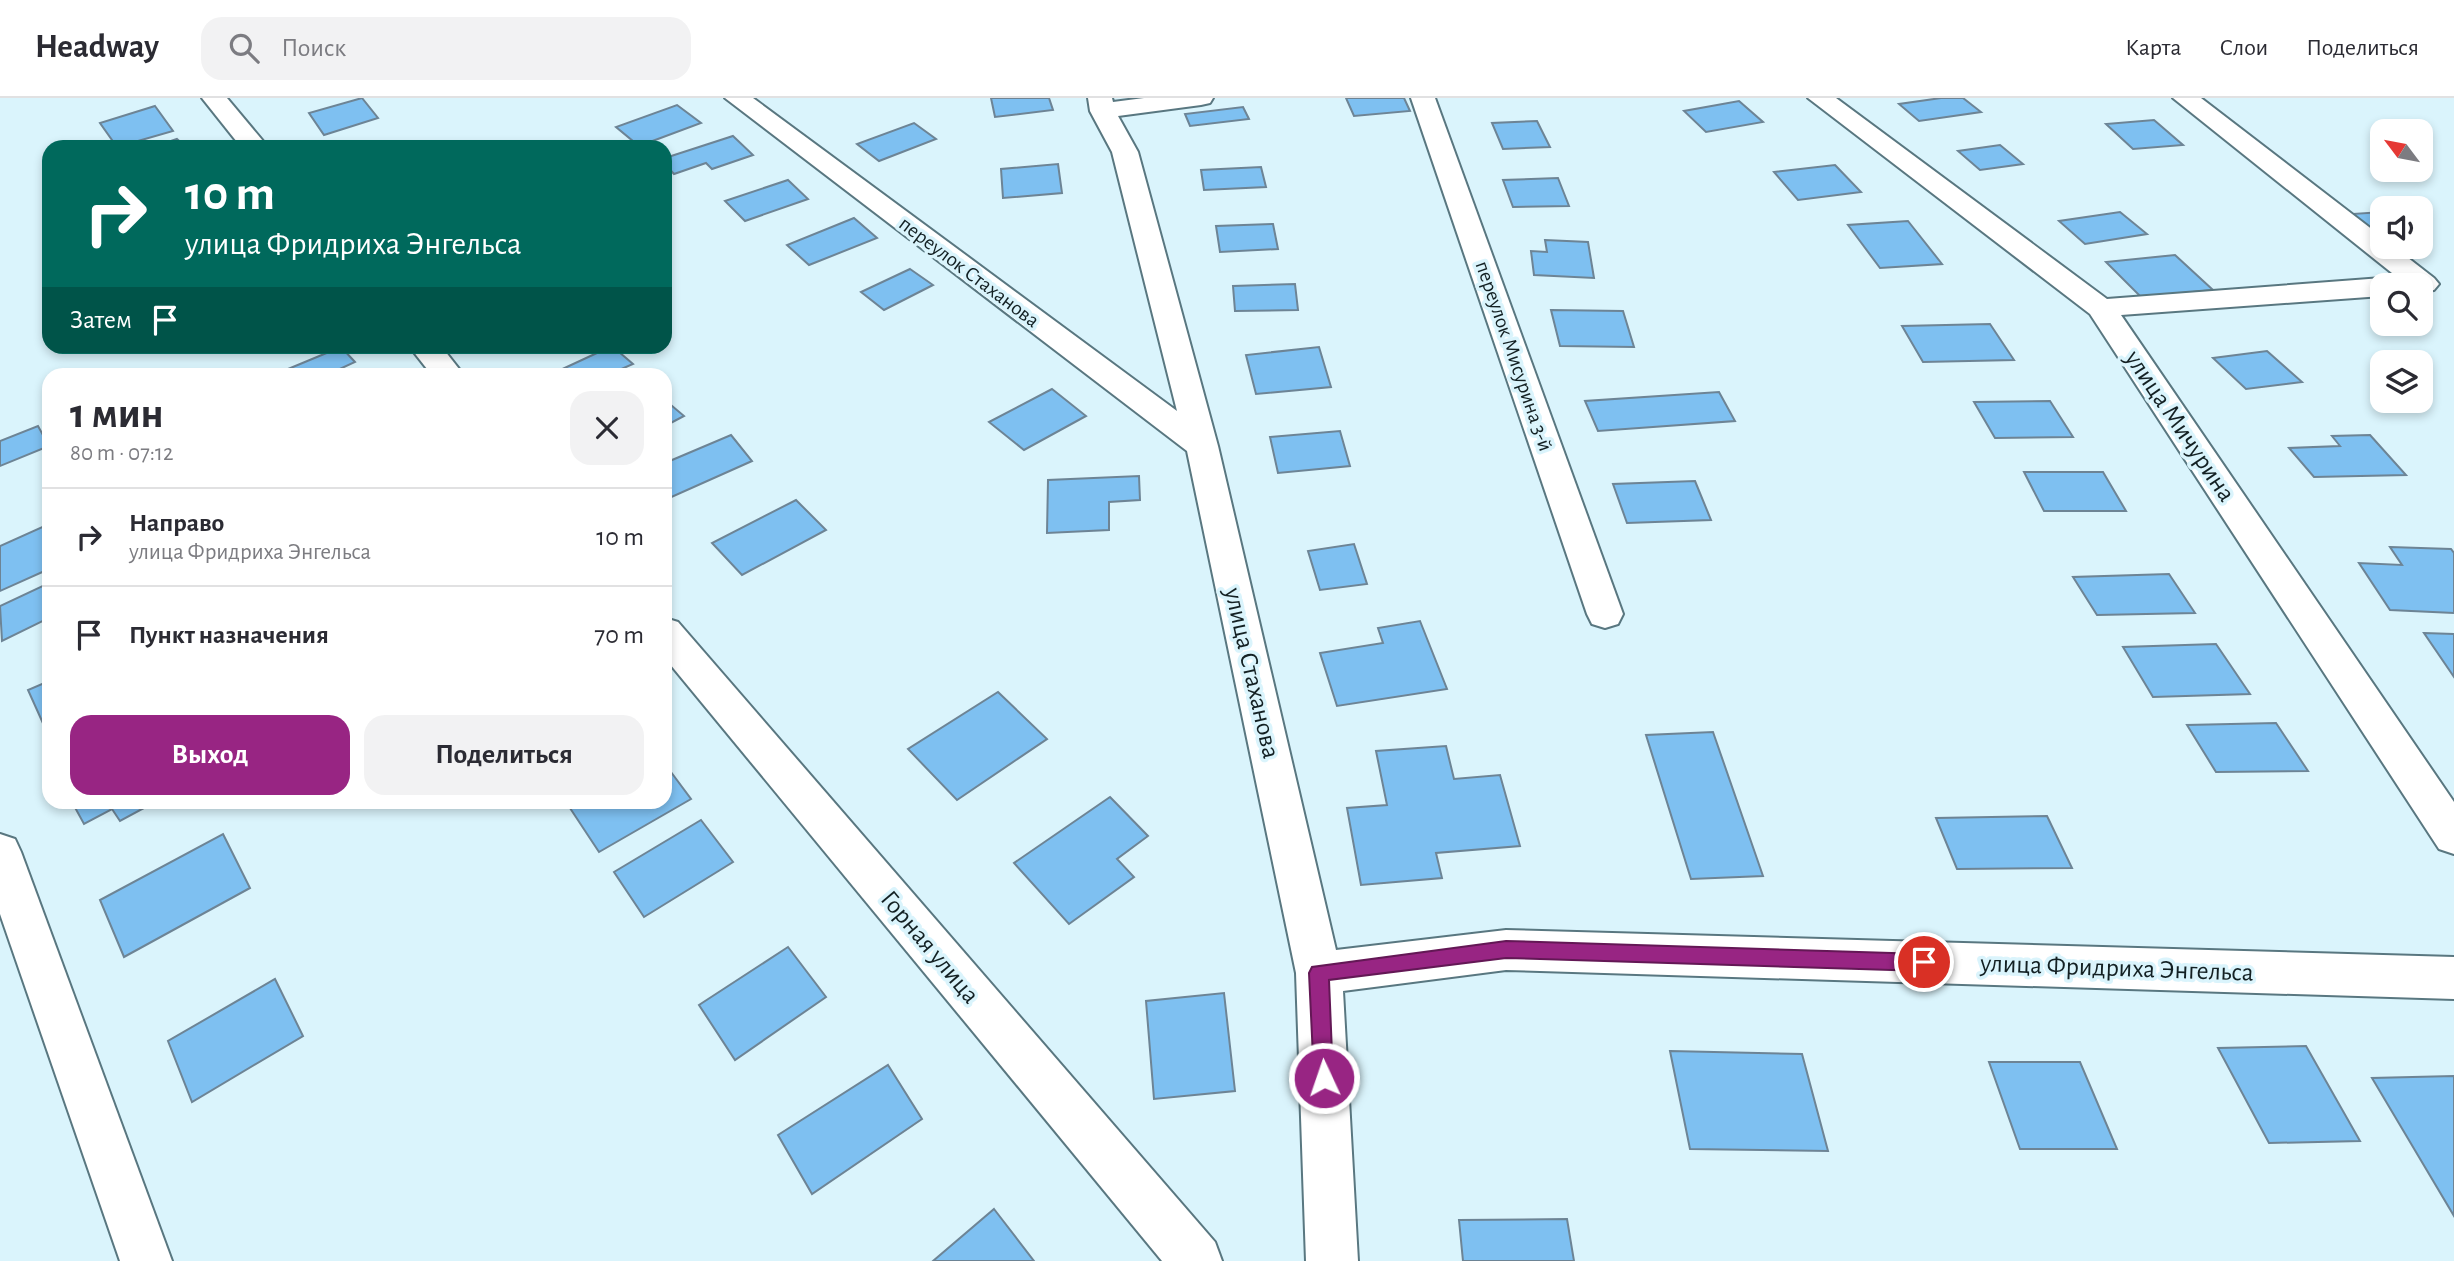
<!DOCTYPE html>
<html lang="ru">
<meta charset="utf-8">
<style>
:root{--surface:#fff;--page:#f2f2f3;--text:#2b2b33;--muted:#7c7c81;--line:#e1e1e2;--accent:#982583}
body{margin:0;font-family:"Alegreya Sans",sans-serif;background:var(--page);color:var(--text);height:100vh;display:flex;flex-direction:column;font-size:26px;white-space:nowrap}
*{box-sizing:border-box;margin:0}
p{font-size:23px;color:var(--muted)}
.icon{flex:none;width:38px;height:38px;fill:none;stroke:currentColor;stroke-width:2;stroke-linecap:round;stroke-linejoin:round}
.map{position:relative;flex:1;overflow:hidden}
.side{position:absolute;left:42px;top:270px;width:630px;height:441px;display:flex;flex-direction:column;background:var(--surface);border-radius:21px;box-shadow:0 4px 10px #0003}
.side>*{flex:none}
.hud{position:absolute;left:42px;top:42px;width:630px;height:214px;border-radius:21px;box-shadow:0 4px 10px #0003;background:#00695c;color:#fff;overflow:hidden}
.needle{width:46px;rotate:302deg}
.fabs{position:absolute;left:2370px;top:21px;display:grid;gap:14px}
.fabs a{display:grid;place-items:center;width:63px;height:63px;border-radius:14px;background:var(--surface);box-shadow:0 4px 10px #0003;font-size:35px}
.pin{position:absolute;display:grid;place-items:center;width:60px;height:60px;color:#fff;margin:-30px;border:4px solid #fff;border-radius:50%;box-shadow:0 2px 7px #0007}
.me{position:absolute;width:77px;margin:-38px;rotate:357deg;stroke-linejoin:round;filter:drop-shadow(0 0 5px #0008)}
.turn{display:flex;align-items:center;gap:24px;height:147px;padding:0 28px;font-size:32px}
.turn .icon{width:91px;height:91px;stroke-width:2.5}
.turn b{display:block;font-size:49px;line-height:60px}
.then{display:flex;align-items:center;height:66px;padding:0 28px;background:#0003;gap:14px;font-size:26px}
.round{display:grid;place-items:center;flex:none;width:74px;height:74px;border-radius:21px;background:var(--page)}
.overview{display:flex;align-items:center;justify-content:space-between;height:119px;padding:0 28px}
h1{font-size:42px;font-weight:700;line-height:52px}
.action{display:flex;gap:14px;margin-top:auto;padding:14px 28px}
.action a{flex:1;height:80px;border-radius:21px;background:var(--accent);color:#fff;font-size:28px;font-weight:700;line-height:80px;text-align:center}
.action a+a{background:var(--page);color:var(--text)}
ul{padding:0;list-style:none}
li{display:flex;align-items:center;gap:21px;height:98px;padding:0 28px;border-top:2px solid var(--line)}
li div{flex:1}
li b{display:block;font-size:26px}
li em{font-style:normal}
header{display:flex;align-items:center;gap:42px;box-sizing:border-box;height:98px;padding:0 35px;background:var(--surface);border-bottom:2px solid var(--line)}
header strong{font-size:33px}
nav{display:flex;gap:38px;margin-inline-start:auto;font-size:24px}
.search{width:490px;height:63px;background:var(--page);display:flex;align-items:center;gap:18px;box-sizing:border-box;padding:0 24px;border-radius:21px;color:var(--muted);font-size:26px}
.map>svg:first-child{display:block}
.building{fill:#7ec0f1;stroke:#6d8495;stroke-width:2}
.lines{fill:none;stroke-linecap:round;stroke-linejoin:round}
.minor-casing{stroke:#597780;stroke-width:4}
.minor{fill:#fff;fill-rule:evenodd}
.route{fill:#982583;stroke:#631855;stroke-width:2}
.labels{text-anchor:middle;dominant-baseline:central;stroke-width:7;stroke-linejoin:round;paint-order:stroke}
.far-street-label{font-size:21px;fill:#132023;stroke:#daf4fc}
.street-label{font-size:26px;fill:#132023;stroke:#daf4fc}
</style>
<header>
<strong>Headway</strong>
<div class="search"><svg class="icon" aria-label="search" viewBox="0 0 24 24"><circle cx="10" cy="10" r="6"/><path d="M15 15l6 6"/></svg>Поиск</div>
<nav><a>Карта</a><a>Слои</a><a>Поделиться</a></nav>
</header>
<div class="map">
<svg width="2454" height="1163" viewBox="0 0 2454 1163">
<rect width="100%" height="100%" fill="#daf4fc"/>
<g class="building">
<path d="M362 0 378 20 324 37 309 15Z"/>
<path d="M991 0H1049L1053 12 995 19Z"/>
<path d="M1346 0H1404L1410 13 1354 18Z"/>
<path d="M1941 0H1963L1981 14 1919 23 1899 6Z"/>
<path d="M1739 3 1763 24 1706 34 1684 13Z"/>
<path d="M677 7 701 25 639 48 616 29Z"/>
<path d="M155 8 173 33 117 49 100 25Z"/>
<path d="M1243 9 1249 21 1190 28 1185 16Z"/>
<path d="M2154 22 2183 47 2133 51 2106 26Z"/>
<path d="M1537 23 1550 49 1503 51 1492 25Z"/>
<path d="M914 25 936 41 879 63 857 46Z"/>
<path d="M733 38 753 57 712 71 706 65 674 76 665 66V60Z"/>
<path d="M177 41 186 49H153Z"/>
<path d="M2000 47 2023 66 1980 72 1958 53Z"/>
<path d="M1058 66 1062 95 1003 100 1001 71Z"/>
<path d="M1835 67 1861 94 1798 102 1774 74Z"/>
<path d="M1261 69 1266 89 1204 92 1201 72Z"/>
<path d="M1558 80 1569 108 1513 109 1503 82Z"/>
<path d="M788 82 808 101 745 123 725 103Z"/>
<path d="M2120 114 2147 136 2085 146 2059 123Z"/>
<path d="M2382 114V140L2352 116Z"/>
<path d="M854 120 877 140 809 167 787 147Z"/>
<path d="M1908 123 1942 166 1880 170 1848 127Z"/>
<path d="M1273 126 1278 151 1220 154 1216 128Z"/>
<path d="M1545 142 1588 144 1594 180 1534 177 1531 153 1547 154Z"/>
<path d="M2175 157 2213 192 2141 199 2106 164Z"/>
<path d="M910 171 933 187 884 212 861 194Z"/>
<path d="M1295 186 1298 212 1235 213 1233 188Z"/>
<path d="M1551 212 1623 213 1634 249 1560 248Z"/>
<path d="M1990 226 2014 262 1923 264 1902 228Z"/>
<path d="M612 248 633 266 610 276H559L556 274Z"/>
<path d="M341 249 355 264 329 276H276Z"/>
<path d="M1319 249 1331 289 1256 296 1246 257Z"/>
<path d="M2267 253 2302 284 2246 291 2213 260Z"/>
<path d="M1052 291 1086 318 1024 352 989 324Z"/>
<path d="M1719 294 1735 323 1598 333 1585 303Z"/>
<path d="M665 302 684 318 665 328Z"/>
<path d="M2050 303 2073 339 1995 340 1974 304Z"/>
<path d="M38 328 49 348 0 368V343Z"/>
<path d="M1340 333 1350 368 1278 375 1270 339Z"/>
<path d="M731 337 752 363 667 401 665 365Z"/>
<path d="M2370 337 2406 377 2314 379 2289 350 2340 348 2332 338Z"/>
<path d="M2024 374H2103L2126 413H2044Z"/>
<path d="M1139 378 1140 402 1109 404V432L1047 435 1048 382Z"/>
<path d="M1695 383 1711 422 1627 425 1613 386Z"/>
<path d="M796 402 826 432 742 477 712 445Z"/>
<path d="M49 426V471L0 493V448Z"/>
<path d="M1354 446 1367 486 1320 492 1308 453Z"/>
<path d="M2390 449 2451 451 2454 455V515L2390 512 2359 465 2402 467Z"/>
<path d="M2169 476 2195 515 2097 517 2073 479Z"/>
<path d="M49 485V520L2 543 0 508Z"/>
<path d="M1420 523 1447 591 1337 608 1320 555 1383 545 1378 530Z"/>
<path d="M2424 535 2454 536V579Z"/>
<path d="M2216 546 2250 596 2153 599 2123 549Z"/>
<path d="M49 583V630L46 632 28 592Z"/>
<path d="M998 594 1047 641 957 702 908 651Z"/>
<path d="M2276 625 2308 673 2216 674 2187 627Z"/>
<path d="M1713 634 1763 778 1691 781 1646 637Z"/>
<path d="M1446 648 1454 681 1500 677 1520 748 1436 755 1442 780 1361 787 1347 710 1387 707 1376 653Z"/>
<path d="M665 666 691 701 599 754 566 704H665Z"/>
<path d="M1110 699 1148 738 1117 761 1134 779 1069 826 1014 765Z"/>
<path d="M72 704H155L120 723 112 711 84 726Z"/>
<path d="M2047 718 2072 770 1957 771 1936 720Z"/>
<path d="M701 722 733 764 644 819 614 774Z"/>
<path d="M223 736 250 790 124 859 100 802Z"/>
<path d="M788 849 826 899 735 962 699 907Z"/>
<path d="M275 881 303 938 192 1004 168 943Z"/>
<path d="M1224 895 1235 993 1154 1001 1146 903Z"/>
<path d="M2306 948 2360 1043 2269 1045 2218 950Z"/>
<path d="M1670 953 1802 956 1828 1053 1690 1051Z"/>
<path d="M1989 964H2080L2117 1051H2020Z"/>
<path d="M888 967 922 1021 812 1096 778 1037Z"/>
<path d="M2454 978V1118L2372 980Z"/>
<path d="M994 1111 1034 1163H933Z"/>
<path d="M1567 1121 1574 1163H1463L1459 1122Z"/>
</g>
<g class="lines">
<g class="minor-casing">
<g id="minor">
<path d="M202 0H227L268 49H241Z"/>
<path d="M725 0H753L1177 313 1112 54 1090 13 1088 0H1112L1113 4 1144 0H1213L1210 5 1201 7 1118 18 1138 54 1218 348 1336 852 1506 832 2454 859V901L1506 872 1343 893 1358 1163H1306L1296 875 1187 353Z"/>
<path d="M1411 0H1435L1623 516 1618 526 1605 530 1592 526 1587 516Z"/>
<path d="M1808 0H1836L2107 201 2382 180 2392 183 2395 187H2382V198L2121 217 2454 704V756L2439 751 2090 216Z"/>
<path d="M2173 0H2201L2382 139V149H2394L2434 180 2439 186 2434 192 2420 194V187H2407Z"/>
<path d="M409 248H441L463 276H431Z"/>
<path d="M665 520 678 524 1215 1144 1222 1163H1162L665 560Z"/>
<path d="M0 736 15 741 21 754 172 1163H120L0 816Z"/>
</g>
</g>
<use href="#minor" class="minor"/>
</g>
<path class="route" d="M1506 843 1924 856 1931 858 1934 864 1931 870 1924 873 1506 860 1329 882 1333 980 1331 987 1324 989 1317 987 1314 980 1309 875 1312 869Z"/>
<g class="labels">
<g class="far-street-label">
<text transform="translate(969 174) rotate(37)">переулок Стаханова</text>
<text transform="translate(1514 258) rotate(71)">переулок Мисурина 3-й</text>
</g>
<g class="street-label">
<text transform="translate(2180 328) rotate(56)">улица Мичурина</text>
<text transform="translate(1252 575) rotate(77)">улица Стаханова</text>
<text transform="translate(930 849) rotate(50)">Горная улица</text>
<text transform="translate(2117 870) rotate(2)">улица Фридриха Энгельса</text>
</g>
</g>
</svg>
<div class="fabs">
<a><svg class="needle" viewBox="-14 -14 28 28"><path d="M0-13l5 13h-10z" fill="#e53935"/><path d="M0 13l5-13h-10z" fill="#7c7c81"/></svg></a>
<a><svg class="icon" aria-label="sound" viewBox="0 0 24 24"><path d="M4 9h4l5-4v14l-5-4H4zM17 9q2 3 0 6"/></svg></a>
<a><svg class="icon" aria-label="search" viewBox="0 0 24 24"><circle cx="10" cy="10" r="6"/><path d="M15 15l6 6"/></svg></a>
<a><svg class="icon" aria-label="layers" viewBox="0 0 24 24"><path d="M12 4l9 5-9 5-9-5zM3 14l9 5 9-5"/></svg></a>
</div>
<div class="pin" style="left:1924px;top:864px;background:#d93025"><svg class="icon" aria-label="arrive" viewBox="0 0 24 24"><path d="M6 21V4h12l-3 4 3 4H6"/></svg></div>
<svg class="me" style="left:1324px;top:980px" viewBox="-20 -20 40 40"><circle r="17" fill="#982583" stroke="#fff" stroke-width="3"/><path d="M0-11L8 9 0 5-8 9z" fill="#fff"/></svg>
<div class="hud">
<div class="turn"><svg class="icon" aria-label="right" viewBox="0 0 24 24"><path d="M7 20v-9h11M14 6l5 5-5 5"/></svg><div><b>10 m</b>улица Фридриха Энгельса</div></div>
<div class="then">Затем<svg class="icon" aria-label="arrive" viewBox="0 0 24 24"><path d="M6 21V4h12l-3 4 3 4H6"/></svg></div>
</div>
<section class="side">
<div class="overview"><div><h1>1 мин</h1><p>80 m · 07:12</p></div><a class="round"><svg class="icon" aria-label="close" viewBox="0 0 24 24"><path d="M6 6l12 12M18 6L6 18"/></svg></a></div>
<ul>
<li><svg class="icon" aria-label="right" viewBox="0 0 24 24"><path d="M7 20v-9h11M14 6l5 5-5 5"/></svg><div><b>Направо</b><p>улица Фридриха Энгельса</p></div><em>10 m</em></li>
<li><svg class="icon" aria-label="arrive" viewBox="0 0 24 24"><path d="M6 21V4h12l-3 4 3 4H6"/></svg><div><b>Пункт назначения</b></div><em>70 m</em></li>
</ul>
<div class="action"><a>Выход</a><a>Поделиться</a></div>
</section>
</div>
